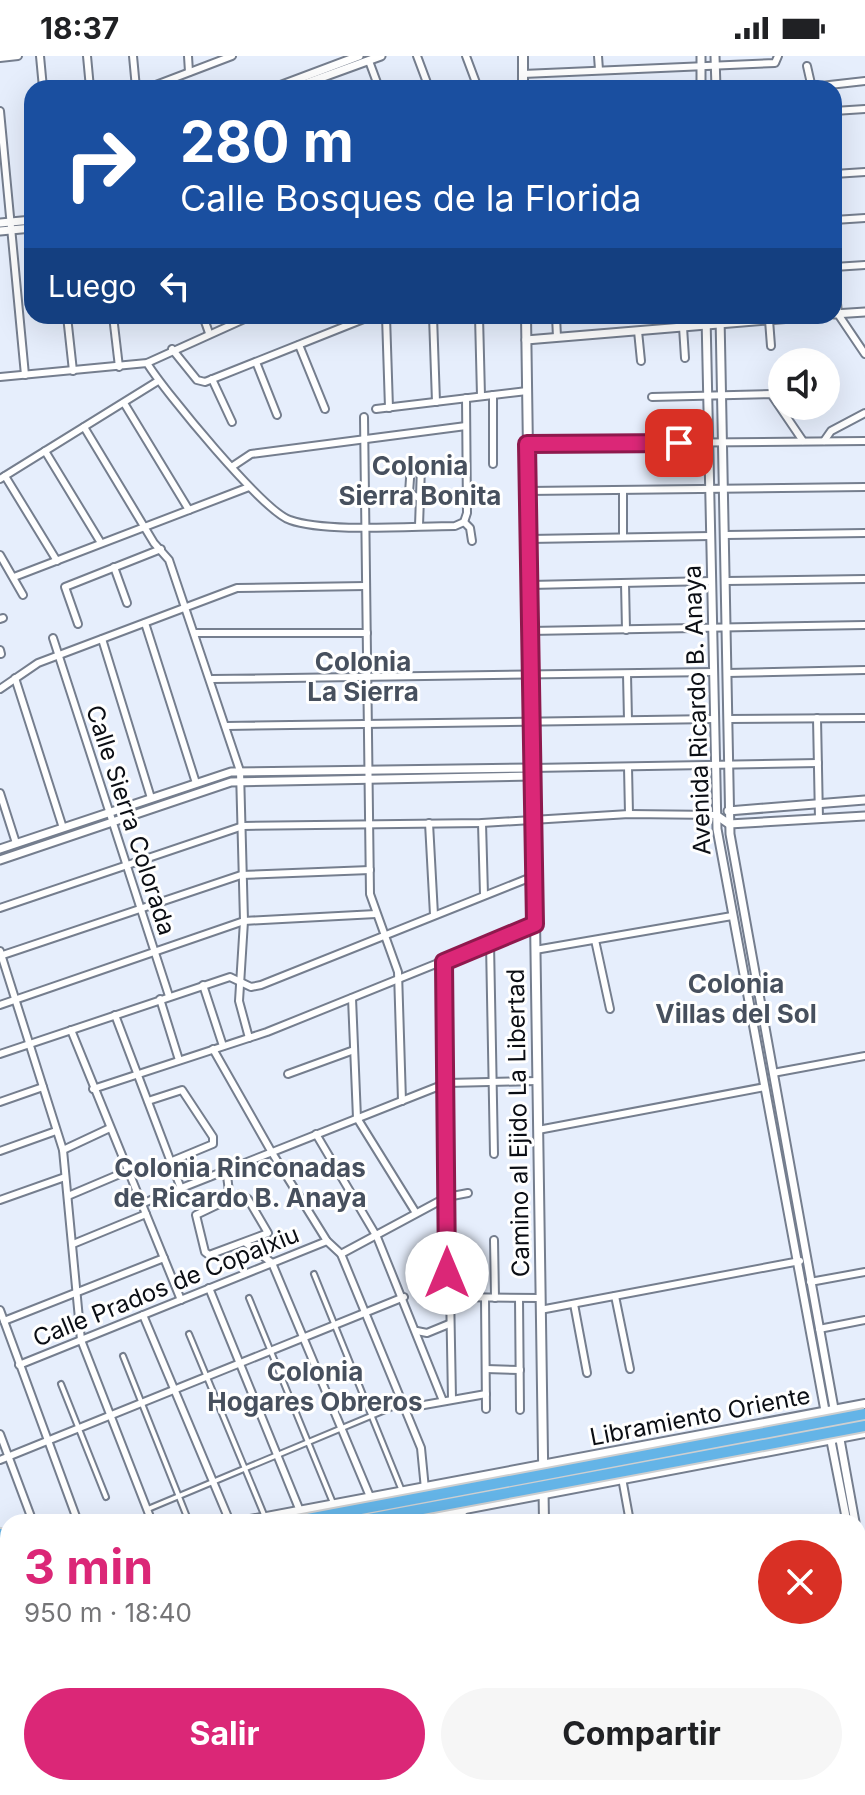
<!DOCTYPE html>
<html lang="es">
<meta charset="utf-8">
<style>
:root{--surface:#fff;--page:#f6f6f6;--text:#202124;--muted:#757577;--accent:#db2777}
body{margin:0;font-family:Inter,sans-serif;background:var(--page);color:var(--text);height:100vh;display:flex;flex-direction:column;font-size:30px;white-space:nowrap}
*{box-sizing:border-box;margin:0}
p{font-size:26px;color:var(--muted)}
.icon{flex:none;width:44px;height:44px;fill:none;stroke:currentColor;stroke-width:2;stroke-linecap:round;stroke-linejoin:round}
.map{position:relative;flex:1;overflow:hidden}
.drawer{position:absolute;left:0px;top:1458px;width:866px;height:282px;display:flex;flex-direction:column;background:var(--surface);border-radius:24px 24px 0 0;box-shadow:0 8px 32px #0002}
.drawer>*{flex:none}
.hud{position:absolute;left:24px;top:24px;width:818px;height:244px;border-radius:24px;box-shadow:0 8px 32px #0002;background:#1a4fa0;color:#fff;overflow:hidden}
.tools{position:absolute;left:768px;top:292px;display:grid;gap:16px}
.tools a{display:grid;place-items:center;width:72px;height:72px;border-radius:50%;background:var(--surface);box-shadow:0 8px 32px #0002;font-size:40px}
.pin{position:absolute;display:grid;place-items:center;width:68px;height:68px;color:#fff;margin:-34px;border-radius:16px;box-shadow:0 4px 12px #0006}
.me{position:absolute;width:88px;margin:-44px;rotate:0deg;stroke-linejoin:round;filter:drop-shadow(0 0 6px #0008)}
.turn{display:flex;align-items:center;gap:28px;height:168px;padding:0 24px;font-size:36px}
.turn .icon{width:104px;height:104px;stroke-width:2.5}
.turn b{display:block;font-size:56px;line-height:68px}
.then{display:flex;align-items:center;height:76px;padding:0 24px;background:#0003;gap:16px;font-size:30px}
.round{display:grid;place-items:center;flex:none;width:84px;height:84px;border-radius:42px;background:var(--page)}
.summary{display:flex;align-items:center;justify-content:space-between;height:136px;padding:0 24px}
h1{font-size:48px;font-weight:700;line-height:60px;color:var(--accent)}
.button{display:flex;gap:16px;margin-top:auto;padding:16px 24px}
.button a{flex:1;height:92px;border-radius:48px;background:var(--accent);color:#fff;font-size:32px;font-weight:700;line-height:92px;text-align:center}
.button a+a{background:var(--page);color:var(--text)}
.status{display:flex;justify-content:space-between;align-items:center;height:56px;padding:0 40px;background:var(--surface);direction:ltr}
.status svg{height:22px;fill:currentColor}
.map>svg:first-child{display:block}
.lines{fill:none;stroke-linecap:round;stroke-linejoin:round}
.pedestrian-casing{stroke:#757e8e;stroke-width:8}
.minor-casing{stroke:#757e8e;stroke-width:10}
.tertiary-casing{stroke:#757e8e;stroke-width:11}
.secondary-casing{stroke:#757e8e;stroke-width:12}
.trunk-casing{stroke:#cecfd0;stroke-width:14}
.pedestrian{stroke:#fff;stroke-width:4}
.minor{stroke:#fff;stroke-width:6}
.tertiary{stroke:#fff;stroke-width:7}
.secondary{stroke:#fff;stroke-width:8}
.trunk{stroke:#64b4e7;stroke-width:10}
.trunk-bridge-casing{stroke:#cecfd0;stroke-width:14;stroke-linecap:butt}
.trunk-bridge{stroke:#64b4e7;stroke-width:10}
.route-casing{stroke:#8e194d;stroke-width:20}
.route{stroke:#db2777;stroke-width:14}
.labels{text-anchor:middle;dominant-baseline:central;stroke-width:6;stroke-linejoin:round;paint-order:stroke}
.street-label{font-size:24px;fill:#0b0e14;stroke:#fff}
.neighbourhood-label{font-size:26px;font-weight:bold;fill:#47505e;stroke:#fff}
</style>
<div class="status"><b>18:37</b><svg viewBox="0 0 49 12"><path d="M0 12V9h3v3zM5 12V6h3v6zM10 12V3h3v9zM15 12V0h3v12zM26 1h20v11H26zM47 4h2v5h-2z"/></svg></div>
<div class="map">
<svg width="865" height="1739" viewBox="0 0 865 1739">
<rect width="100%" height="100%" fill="#e6eefc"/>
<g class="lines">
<g class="pedestrian-casing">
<g id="pedestrian">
<path d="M314 1218 402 1435"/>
<path d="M249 1242 333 1447"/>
<path d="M189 1278 265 1461"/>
<path d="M123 1300 189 1466"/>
<path d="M61 1328 106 1441"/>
<path d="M148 1453 402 1347"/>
</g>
</g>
<g class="minor-casing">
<g id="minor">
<path d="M40 0 43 32"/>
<path d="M87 0 90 32"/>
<path d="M133 0 136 32"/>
<path d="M188 0 189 16"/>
<path d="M417 0 429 32"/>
<path d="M466 0 478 32"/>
<path d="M598 0 599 14"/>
<path d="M0 2 18 0"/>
<path d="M369 5 379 32"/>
<path d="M807 10 812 32"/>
<path d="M523 18 775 7 778 0"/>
<path d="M812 31 865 25"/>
<path d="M148 32 232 0"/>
<path d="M0 55 25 319"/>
<path d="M834 55 865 53"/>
<path d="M834 118 865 116"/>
<path d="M834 164 865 162"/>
<path d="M834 211 865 209"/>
<path d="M834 215 838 258 865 298"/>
<path d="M67 260 73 315"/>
<path d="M113 260 119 311"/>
<path d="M203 260 209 277"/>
<path d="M386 260 389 352"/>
<path d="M433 260 436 346"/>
<path d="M479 260 481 340"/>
<path d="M556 260 557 281"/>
<path d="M769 264 771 290"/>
<path d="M683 271 685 302"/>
<path d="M638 275 641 305"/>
<path d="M299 289 325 353"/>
<path d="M172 293 197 324 205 326 371 260"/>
<path d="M256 306 277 359"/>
<path d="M147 307C164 335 264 456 290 464 326 477 414 470 455 470L464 466"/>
<path d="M0 321 147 307 251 260"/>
<path d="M212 323 232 366"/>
<path d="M493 339V408"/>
<path d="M652 341 771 338 803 385"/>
<path d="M124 347 189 454"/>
<path d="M376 353 527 335"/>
<path d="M364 361 370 838 398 916 402 1045"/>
<path d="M84 371 154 487 169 504 240 715 244 865 239 945 249 982"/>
<path d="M824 385 831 375 865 357"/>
<path d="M527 388 865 385"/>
<path d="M45 395 101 487"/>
<path d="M233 410 251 398 466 370"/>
<path d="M5 420 57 505"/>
<path d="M0 423 158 325"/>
<path d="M623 434V481"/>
<path d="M528 435 865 431"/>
<path d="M464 466 467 457 466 342"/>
<path d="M464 466 470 472 472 485"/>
<path d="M419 470 421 411 411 408 409 437 419 442"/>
<path d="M725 479 865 477"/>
<path d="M529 483 711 480"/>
<path d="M0 499 23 539"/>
<path d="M114 511 127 547"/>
<path d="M14 521 249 431"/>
<path d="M726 525 865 523"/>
<path d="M625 527 626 574"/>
<path d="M530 529 712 525"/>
<path d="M0 563 3 562"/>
<path d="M145 567 196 727"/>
<path d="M78 568 65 531 161 493"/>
<path d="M530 575 865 569"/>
<path d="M196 577H367"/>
<path d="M53 582 169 940"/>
<path d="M102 583 151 742"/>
<path d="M0 594 1 598"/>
<path d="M727 617 865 614"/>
<path d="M627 618 628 664"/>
<path d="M15 622 63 772"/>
<path d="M212 623 714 616"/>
<path d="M0 633 38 607 237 532 366 530"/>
<path d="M817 662 819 763"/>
<path d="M728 663 865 662"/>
<path d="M227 670 715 663"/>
<path d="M628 711 629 758"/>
<path d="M532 712 818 707"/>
<path d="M0 737 16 787"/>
<path d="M429 767 434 859"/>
<path d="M482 767 484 839"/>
<path d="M0 852 243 770 482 767 629 758 716 759"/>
<path d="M595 884 610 953"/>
<path d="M490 887 494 1098"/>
<path d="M535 894 732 860"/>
<path d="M0 895 63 1094 81 1284 152 1466"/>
<path d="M0 900 241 819 370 814"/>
<path d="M444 906 452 1343"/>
<path d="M203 929 223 990"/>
<path d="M352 942 357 1062 416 1157"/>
<path d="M160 943 179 1004"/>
<path d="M0 949 244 865 376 858"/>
<path d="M115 959 180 1130"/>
<path d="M71 974 181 1244"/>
<path d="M213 993 271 1095 327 1185 341 1198 421 1392 425 1433"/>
<path d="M0 998 230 921 251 931 261 929 534 820"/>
<path d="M773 1017 865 1000"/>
<path d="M288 1018 354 994"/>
<path d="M93 1033 267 976 535 868"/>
<path d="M148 1045 182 1034 213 1081V1088L172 1105"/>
<path d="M0 1046 43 1031"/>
<path d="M538 1074 765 1031"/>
<path d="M316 1078 377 1181 443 1345"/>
<path d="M63 1094 110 1072"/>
<path d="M0 1095 56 1075"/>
<path d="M226 1112 230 1143"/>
<path d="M240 1138 248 1143 268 1177 209 1199 205 1196 196 1159Z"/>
<path d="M68 1140 127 1115"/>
<path d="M0 1144 65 1121"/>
<path d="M141 1148 447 1027 537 1025"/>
<path d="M494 1184 495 1242"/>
<path d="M246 1187 272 1207 371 1443"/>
<path d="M73 1188 146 1158"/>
<path d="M341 1198 447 1141 468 1137"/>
<path d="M416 1212 447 1193"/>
<path d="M810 1226 865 1216"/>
<path d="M209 1232 300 1455"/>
<path d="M615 1240 630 1313"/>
<path d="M447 1241 540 1242"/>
<path d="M485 1242 486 1353"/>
<path d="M519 1242 520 1354"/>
<path d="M574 1248 587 1317"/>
<path d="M0 1254 78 1466"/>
<path d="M540 1254 800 1205"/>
<path d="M143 1259 230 1466"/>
<path d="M4 1265 164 1202"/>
<path d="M819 1273 865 1264"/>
<path d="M417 1275 427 1277 449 1268"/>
<path d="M19 1309 327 1185"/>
<path d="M486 1313 520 1314"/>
<path d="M407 1352 486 1338"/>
<path d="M0 1378 33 1466"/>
<path d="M0 1404 404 1241"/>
<path d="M622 1422 630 1466"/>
<path d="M454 1466 464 1455"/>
<path d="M0 1512 8 1513"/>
<path d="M0 1575 7 1581"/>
<path d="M0 1629 8 1627"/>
<path d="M0 1677 8 1675"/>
<path d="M858 1689 865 1687"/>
<path d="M0 1724 8 1722"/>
<path d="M189 1732 194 1739"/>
<path d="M256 1732 262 1739"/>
<path d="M443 1732 444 1739"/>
<path d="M680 1732 681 1739"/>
<path d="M753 1732 754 1739"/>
<path d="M827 1732 828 1739"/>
<path d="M269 1739 279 1732"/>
<path d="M315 1739 372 1732"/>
<path d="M586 1739 622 1732"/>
</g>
</g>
<g class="tertiary-casing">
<g id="tertiary">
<path d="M701 0V32"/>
<path d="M715 0 716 32"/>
<path d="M274 32 359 0"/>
<path d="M293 32 381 0"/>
<path d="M0 167 32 164"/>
<path d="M0 175 32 172"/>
<path d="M834 258 865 256"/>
<path d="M706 260 717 773 826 1360"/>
<path d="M720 260 730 778 835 1358"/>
<path d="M526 284 815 260"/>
<path d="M728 755 865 744"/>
<path d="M716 759 729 768 865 760"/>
<path d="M0 793 231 716 532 712"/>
<path d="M0 804 231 726 533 720"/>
<path d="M839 1378 855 1466"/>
<path d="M830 1380 847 1466"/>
<path d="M858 1486 865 1525"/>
<path d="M858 1525 865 1562"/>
</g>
</g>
<g class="secondary-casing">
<g id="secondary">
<path d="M523 0V32"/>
<path d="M526 260 544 1466"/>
<path d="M240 1466 865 1348"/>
<path d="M397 1466 865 1377"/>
<path d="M549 1732V1739"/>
</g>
</g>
<g class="trunk-casing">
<g id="trunk">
<path d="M0 1478 8 1479"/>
<path d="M0 1494 8 1495"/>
</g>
</g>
<use href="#pedestrian" class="pedestrian"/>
<use href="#minor" class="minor"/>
<use href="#tertiary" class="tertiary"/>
<use href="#secondary" class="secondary"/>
<use href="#trunk" class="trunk"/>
<g class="trunk-bridge-casing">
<g id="trunk-bridge">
<path d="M292 1466 865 1358"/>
<path d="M353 1466 865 1370"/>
</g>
</g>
<use href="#trunk-bridge" class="trunk-bridge"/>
</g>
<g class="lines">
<g class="route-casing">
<path id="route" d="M447 1217 444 906 535 868 527 388 679 387"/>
</g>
<use href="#route" class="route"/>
</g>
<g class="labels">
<g class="street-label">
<text transform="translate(697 654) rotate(-92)">Avenida Ricardo B. Anaya</text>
<text transform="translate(131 764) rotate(72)">Calle Sierra Colorada</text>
<text transform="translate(518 1067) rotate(-91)">Camino al Ejido La Libertad</text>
<text transform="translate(166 1230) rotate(-22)">Calle Prados de Copalxiu</text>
<text transform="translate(700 1360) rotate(-11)">Libramiento Oriente</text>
</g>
<g class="neighbourhood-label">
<text x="420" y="409">Colonia<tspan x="420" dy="30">Sierra Bonita</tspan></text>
<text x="363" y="605">Colonia<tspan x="363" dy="30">La Sierra</tspan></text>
<text x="736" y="927">Colonia<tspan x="736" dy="30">Villas del Sol</tspan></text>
<text x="240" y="1111">Colonia Rinconadas<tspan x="240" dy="30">de Ricardo B. Anaya</tspan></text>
<text x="315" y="1315">Colonia<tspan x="315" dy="30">Hogares Obreros</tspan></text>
</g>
</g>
</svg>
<div class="tools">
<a><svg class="icon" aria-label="sound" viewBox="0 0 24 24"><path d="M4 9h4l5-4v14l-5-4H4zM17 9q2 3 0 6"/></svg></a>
</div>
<div class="pin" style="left:679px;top:387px;background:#d93025"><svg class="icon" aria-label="arrive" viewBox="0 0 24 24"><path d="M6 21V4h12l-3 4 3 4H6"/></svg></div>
<svg class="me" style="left:447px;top:1217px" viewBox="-20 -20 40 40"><circle r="19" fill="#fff"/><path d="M0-13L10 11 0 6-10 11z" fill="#db2777"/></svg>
<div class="hud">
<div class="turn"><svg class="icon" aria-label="right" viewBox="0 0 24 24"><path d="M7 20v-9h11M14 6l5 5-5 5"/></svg><div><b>280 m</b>Calle Bosques de la Florida</div></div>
<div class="then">Luego<svg class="icon" aria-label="left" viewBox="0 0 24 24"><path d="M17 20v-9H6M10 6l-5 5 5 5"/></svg></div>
</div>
<section class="drawer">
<div class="summary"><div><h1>3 min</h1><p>950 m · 18:40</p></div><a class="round" style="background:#d93025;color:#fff"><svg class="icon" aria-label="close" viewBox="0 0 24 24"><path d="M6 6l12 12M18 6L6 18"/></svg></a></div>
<div class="button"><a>Salir</a><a>Compartir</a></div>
</section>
</div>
